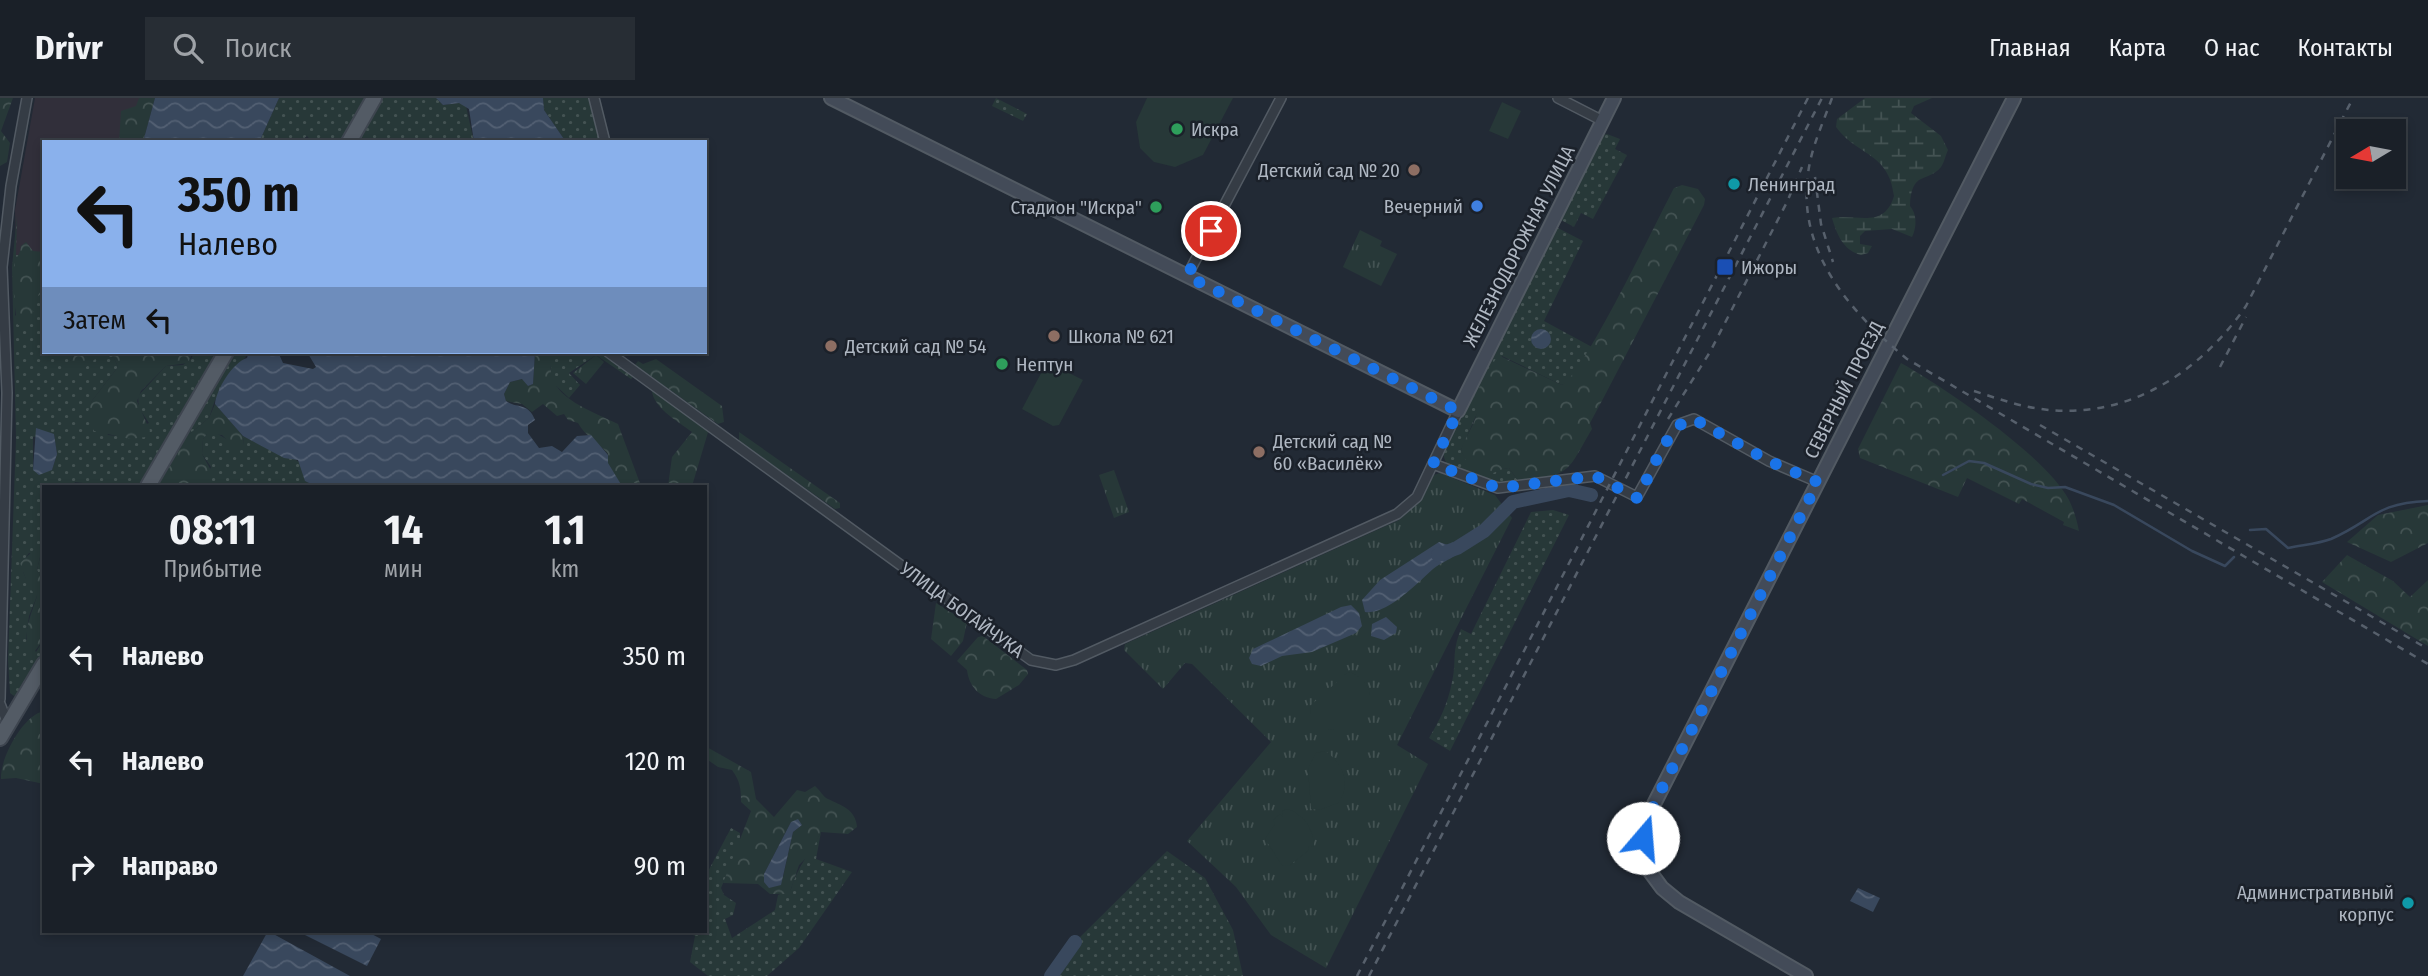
<!DOCTYPE html>
<html lang="ru">
<meta charset="utf-8">
<style>
:root{--surface:#1a2028;--page:#272d34;--text:#f1f3f6;--muted:#9fa3a8;--line:#383e45}
body{margin:0;font-family:"Fira Sans Condensed",sans-serif;background:var(--page);color:var(--text);height:100vh;display:flex;flex-direction:column;font-size:26px;white-space:nowrap}
*{box-sizing:border-box;margin:0}
p{font-size:23px;color:var(--muted)}
.icon{flex:none;width:38px;height:38px;fill:none;stroke:currentColor;stroke-width:2;stroke-linecap:round;stroke-linejoin:round}
.map{position:relative;flex:1;overflow:hidden}
.side{position:absolute;left:42px;top:387px;width:665px;height:448px;display:flex;flex-direction:column;background:var(--surface);border-radius:0px;box-shadow:0 4px 10px #0003,0 0 0 2px var(--line)}
.side>*{flex:none}
.hud{position:absolute;left:42px;top:42px;width:665px;height:214px;border-radius:0px;box-shadow:0 4px 10px #0003,0 0 0 2px var(--line);background:#8ab1ec;color:#111;overflow:hidden}
.needle{width:46px;rotate:260deg}
.fabs{position:absolute;left:2336px;top:21px;display:grid;gap:14px}
.fabs a{display:grid;place-items:center;width:70px;height:70px;border-radius:0px;background:var(--surface);box-shadow:0 4px 10px #0003,0 0 0 2px var(--line);font-size:35px}
.pin{position:absolute;display:grid;place-items:center;width:60px;height:60px;color:#fff;margin:-30px;border:4px solid #fff;border-radius:50%;box-shadow:0 2px 7px #0007}
.me{position:absolute;width:77px;margin:-38px;rotate:18deg;stroke-linejoin:round;filter:drop-shadow(0 0 5px #0008)}
.turn{display:flex;align-items:center;gap:24px;height:147px;padding:0 21px;font-size:32px}
.turn .icon{width:91px;height:91px;stroke-width:2.5}
.turn b{display:block;font-size:49px;line-height:60px}
.then{display:flex;align-items:center;height:66px;padding:0 21px;background:#0003;gap:14px;font-size:26px}
.eta{display:flex;justify-content:space-evenly;align-items:center;height:119px;text-align:center}
.eta b{font-size:42px;font-weight:700;line-height:49px}
ul{padding:0;list-style:none}
li{display:flex;align-items:center;gap:21px;height:105px;padding:0 21px}
li div{flex:1}
li b{display:block;font-size:26px}
li em{font-style:normal}
header{display:flex;align-items:center;gap:42px;box-sizing:border-box;height:98px;padding:0 35px;background:var(--surface);border-bottom:2px solid var(--line)}
header strong{font-size:33px}
nav{display:flex;gap:38px;margin-inline-start:auto;font-size:24px}
.search{width:490px;height:63px;background:var(--page);display:flex;align-items:center;gap:18px;box-sizing:border-box;padding:0 24px;border-radius:0px;color:var(--muted);font-size:26px}
.map>svg:first-child{display:block}
.medical{fill:#312f3a}
.grass{fill:url(#grass-dots);fill-rule:evenodd}
.forest{fill:url(#forest-crowns);fill-rule:evenodd}
.wetland{fill:url(#wetland-marsh)}
.park{fill:url(#park-tufts)}
.pitch{fill:#273838}
.water{fill:url(#water-waves)}
.lines{fill:none;stroke-linecap:round;stroke-linejoin:round}
.stream{stroke:#39485d;stroke-width:2.5}
.river{stroke:#39485d;stroke-width:14}
.street-casing{stroke:#525a63;stroke-width:12}
.secondary-casing{stroke:#525a63;stroke-width:16}
.primary-casing{stroke:#3e454f;stroke-width:18}
.street{stroke:#353c45;stroke-width:9}
.secondary{stroke:#434b58;stroke-width:12}
.primary{stroke:#535b65;stroke-width:14}
.rail{stroke:#57606c;stroke-width:2.5;stroke-dasharray:7 7;stroke-linecap:butt}
.route{stroke:#1a73e8;stroke-width:12;stroke-dasharray:0 21.6}
.leisure-dot{fill:#2e9e5b;stroke:#1b212a;stroke-width:2.5}
.education-dot{fill:#8d6e63;stroke:#1b212a;stroke-width:2.5}
.culture-dot{fill:#0f9aa8;stroke:#1b212a;stroke-width:2.5}
.shop-dot{fill:#3f7fe0;stroke:#1b212a;stroke-width:2.5}
.transit-dot{fill:#1a4fb4;stroke:#1b212a;stroke-width:2.5}
.labels{text-anchor:middle;dominant-baseline:central;stroke-width:5;stroke-linejoin:round;paint-order:stroke}
.poi-label{font-size:19px;fill:#afb7c2;stroke:#1b212a;text-anchor:start}
.street-label{font-size:19px;fill:#afb7c2;stroke:#1b212a}
</style>
<header>
<strong>Drivr</strong>
<div class="search"><svg class="icon" aria-label="search" viewBox="0 0 24 24"><circle cx="10" cy="10" r="6"/><path d="M15 15l6 6"/></svg>Поиск</div>
<nav><a>Главная</a><a>Карта</a><a>О нас</a><a>Контакты</a></nav>
</header>
<div class="map">
<svg width="2428" height="878" viewBox="0 0 2428 878">
<defs>
<pattern id="grass-dots" width="8" height="8" patternUnits="userSpaceOnUse" patternTransform="scale(1.75)"><rect width="8" height="8" fill="#273838"/><path d="M2 2h.1M6 6h.1" fill="none" stroke="#445353" stroke-width="1.8" stroke-linecap="round"/></pattern>
<pattern id="forest-crowns" width="20" height="18" patternUnits="userSpaceOnUse" patternTransform="scale(1.75)"><rect width="20" height="18" fill="#273838"/><path d="M2 6a3 3 0 1 1 6 0M12 15a3 3 0 1 1 6 0" fill="none" stroke="#445353"/></pattern>
<pattern id="wetland-marsh" width="20" height="14" patternUnits="userSpaceOnUse" patternTransform="scale(1.75)"><rect width="20" height="14" fill="#273838"/><path d="M1 5h8M5 5V1M11 12h8M15 12V8" fill="none" stroke="#445353"/></pattern>
<pattern id="park-tufts" width="24" height="20" patternUnits="userSpaceOnUse" patternTransform="scale(1.75)"><rect width="24" height="20" fill="#273838"/><path d="M3 7l-1-3M5 7V3M7 7l1-3M15 17l-1-3M17 17v-4M19 17l1-3" fill="none" stroke="#445353"/></pattern>
<pattern id="water-waves" width="16" height="10" patternUnits="userSpaceOnUse" patternTransform="scale(1.75)"><rect width="16" height="10" fill="#39485d"/><path d="M0 5q4-4 8 0t8 0" fill="none" stroke="#536073"/></pattern>
</defs>
<rect width="100%" height="100%" fill="#222a35"/>
<path class="medical" d="M35 0H153L140 44H44V159L16 157 15 112Z"/>
<g class="grass">
<path d="M279 0H367L341 44H313L307 38 299 44H264L261 40Z"/>
<path d="M382 0H436L443 7 459 5 466 8 474 44H356Z"/>
<path d="M543 0H589L600 39 595 44H566L544 12Z"/>
<path d="M996 0 1027 16 1023 23 992 8Z"/>
<path d="M1607 36 1620 41 1615 51 1627 57 1593 121 1581 115 1574 129 1559 121 1602 37Z"/>
<path d="M17 117 16 157H20L15 164V218L35 198 44 194V254H76L70 263 92 262 101 256 114 260 118 269 91 304 108 337 117 338 149 325 139 310 138 298 166 268 183 267 192 260 193 254H217L139 388H83V385L75 384 73 388H44V478L41 479 37 472 40 459 29 455C14 473 30 484 37 498L29 518 26 541 36 554 44 541V551L18 596 14 598 10 595 8 562 16 341 12 169ZM54 336 57 356 52 372H33V339Z"/>
<path d="M1556 129 1583 143 1544 223 1592 249 1569 283 1562 287 1502 258 1461 352 1465 360 1500 371 1509 370 1519 384 1496 386 1447 368 1443 356Z"/>
<path d="M235 254H249L215 302 209 320 187 338Z"/>
<path d="M555 254H601L634 278 631 281 596 257 569 275 580 287 569 300 551 283V261Z"/>
<path d="M214 335C227 339 227 345 244 347L243 338C254 345 298 359 302 367 304 371 304 378 305 383L315 388H288L284 385 275 388H202L211 369 202 356 203 341 207 336Z"/>
<path d="M1553 412 1569 417 1450 653 1429 640C1440 622 1448 605 1452 584 1457 562 1451 556 1461 531L1471 536 1531 414Z"/>
<path d="M731 730 740 735V746L721 790 724 797 736 805 733 817 725 821 732 840 775 812 778 797 791 791C797 769 811 754 821 734L816 761 852 774 799 850 767 878H708L690 864 695 838 685 833H705V779Z"/>
<path d="M1167 753 1205 780 1233 832 1243 878H1051L1075 844Z"/>
</g>
<g class="forest">
<path d="M0 0H13L1 33 10 45 7 64 0 68Z"/>
<path d="M139 0H155L143 44H119L121 13 136 8Z"/>
<path d="M1682 87 1698 91 1705 101 1704 107 1604 299 1590 325 1592 331C1567 373 1574 374 1525 385L1519 384 1509 370C1496 371 1490 380 1476 377L1469 370 1461 352C1466 335 1485 315 1474 298L1498 257 1562 287C1583 277 1657 122 1674 90Z"/>
<path d="M26 144 33 153 44 154V194L32 202 33 217 30 225 18 227C15 217 11 174 15 163 18 157 20 156 21 148Z"/>
<path d="M76 254H193L188 265 166 268 141 293 137 303 150 333 146 339 130 341 94 333 87 317 91 304 118 269 114 260 101 256 80 274 72 276 70 263Z"/>
<path d="M535 254H555C535 295 590 312 618 326L641 388H622L607 365 608 356C598 344 585 338 578 325L568 322 564 316 557 318 543 306 532 314 522 306 506 303 504 296 510 284 523 281 528 288 533 286Z"/>
<path d="M656 261 722 308 724 324 718 326 635 267 638 263 643 266Z"/>
<path d="M1901 265C1945 290 2046 358 2069 402 2074 412 2077 423 2079 433L2063 427 2064 424 2022 401 2019 406 1967 380 1958 399 1860 360 1858 351Z"/>
<path d="M652 288 709 331 692 388H668L672 359 692 334C678 323 649 308 652 288Z"/>
<path d="M215 306 243 338 244 347 234 349 222 337 207 336 203 341 202 356 213 376C203 395 178 388 158 388L187 338 209 320Z"/>
<path d="M739 334 840 405V410L835 411 739 343Z"/>
<path d="M2428 407V445L2391 464 2347 444 2378 417Z"/>
<path d="M34 452 41 454 37 472 41 479 44 478V541L32 557C20 538 31 518 37 498L29 490 20 465Z"/>
<path d="M2347 457 2393 483 2410 499 2428 482V548L2322 484Z"/>
<path d="M936 505 967 524 963 543 951 558 931 541Z"/>
<path d="M983 538 1027 572 1028 576 1019 587 996 601C979 600 969 588 967 572L957 563 978 539Z"/>
<path d="M44 613V686L16 680 1 681C0 660 23 617 44 613Z"/>
<path d="M705 648 751 674 756 701 774 719 797 692 805 694 815 688C820 692 823 699 828 701 840 707 856 711 857 729L848 736 821 734 810 756 799 767 791 791 785 796H770L758 786 723 785 751 713 741 704C741 690 740 683 732 672L718 669 705 660ZM791 724 802 727 793 734 783 779 764 776Z"/>
</g>
<path class="wetland" d="M1865 0H1932L1914 8 1911 15 1941 38 1948 52C1946 56 1944 65 1941 69 1928 85 1911 72 1910 108 1917 116 1917 129 1912 139L1892 131 1865 133 1860 138V146L1872 148 1868 155 1861 157C1843 152 1837 137 1832 120 1856 115 1884 132 1894 98 1889 54 1857 58 1836 29L1837 21Z"/>
<g class="park">
<path d="M1360 132 1382 143 1380 148 1397 156 1381 188 1343 169Z"/>
<path d="M596 257 604 264 586 286 573 275Z"/>
<path d="M1114 372 1129 414 1114 420 1099 377Z"/>
<path d="M1440 375 1495 397 1512 420 1397 647 1428 666 1326 870 1271 837 1236 789 1187 743 1271 644 1192 566 1185 565 1163 591 1124 552 1125 546 1399 422 1419 404 1434 377Z"/>
</g>
<g class="pitch">
<path d="M1147 0H1233L1203 57 1175 69 1154 64 1140 50 1136 24Z"/>
<path d="M1502 4 1521 13 1508 41 1489 33Z"/>
<path d="M1047 264 1083 282 1059 327 1053 328 1022 311Z"/>
<path d="M1348 574C1358 575 1369 587 1370 597L1334 631 1328 632 1311 616 1310 608Z"/>
<path d="M1325 653C1343 665 1352 687 1338 705L1319 712 1311 711 1308 670 1316 655Z"/>
<path d="M1287 711C1303 715 1314 732 1314 748L1308 749 1309 752 1289 768 1282 767 1265 741 1275 726 1273 722 1280 716 1283 719 1282 713Z"/>
</g>
<g class="water">
<path d="M155 0H279L261 40 264 44H143Z"/>
<path d="M436 0H543L544 12 566 44H474L469 11 459 5 443 7Z"/>
<circle cx="1541" cy="241" r="10"/>
<path d="M249 254H278L283 265 313 271 316 269 307 254H535L533 286 528 288 522 281 510 284 504 296 506 303C517 311 528 304 535 322L528 327V335L539 350 552 348 562 354 577 338 591 337 608 357V365L622 388H315L305 383 298 362 284 360 243 338 215 306C216 292 233 264 247 260Z"/>
<path d="M36 330 54 336 57 356 52 372 39 377 33 372Z"/>
<path d="M1439 444 1457 450 1456 457C1449 462 1440 465 1433 471 1417 485 1388 517 1365 514L1362 502 1380 482Z"/>
<path d="M1351 507 1359 515 1362 528 1356 535 1312 554 1282 558 1261 568 1252 566 1249 560 1253 551 1341 509Z"/>
<path d="M1386 519 1397 529 1396 535 1384 542 1371 538 1372 526Z"/>
<path d="M798 721 802 727 793 734 781 787 769 790 764 784V776L791 724Z"/>
<path d="M1858 790 1880 800 1873 814 1850 803Z"/>
<path d="M268 833 350 878H243Z"/>
<path d="M297 833H366L381 841 367 868Z"/>
</g>
<g class="lines">
<g class="stream">
<path d="M1943 377 1969 363 1984 365 2031 386 2048 390 2065 389 2114 407 2192 453 2225 468 2234 459"/>
<path d="M2250 432 2266 431 2288 450C2301 447 2318 446 2331 441 2374 422 2375 405 2428 403"/>
</g>
<g class="river">
<path d="M1438 457 1457 450 1484 433 1513 404 1569 392 1591 397"/>
<path d="M1051 878 1075 844"/>
</g>
<g class="street-casing">
<g id="street">
<path d="M594 0 605 44"/>
<path d="M1558 0 1603 23"/>
<path d="M1187 178 1281 0"/>
<path d="M608 254 1031 562 1056 567 1074 562 1397 416 1417 399 1458 313"/>
<path d="M1433 366 1498 390 1595 378 1637 399 1677 327 1694 321 1769 363 1818 384"/>
<path d="M0 601 7 295 2 169 11 88 27 0"/>
<path d="M0 606 8 626"/>
</g>
</g>
<g class="secondary-casing">
<g id="secondary">
<path d="M831 0 1458 313 1614 0"/>
<path d="M1806 878 1679 804 1662 790 1648 771 1643 740 1654 706 2014 0"/>
</g>
</g>
<g class="primary-casing">
<g id="primary">
<path d="M349 44 374 0"/>
<path d="M148 388 226 254"/>
<path d="M0 640 44 566"/>
</g>
</g>
<use href="#street" class="street"/>
<use href="#secondary" class="secondary"/>
<use href="#primary" class="primary"/>
<g class="rail">
<path d="M1832 0C1823 25 1811 50 1808 76 1797 154 1851 215 1907 261L2428 566"/>
<path d="M1815 79 1821 126 1833 164"/>
<path d="M2220 269 2246 219"/>
<path d="M1974 293C1996 300 2018 308 2041 311 2126 323 2200 275 2246 208L2353 0"/>
<path d="M1668 321 1710 254 1787 104 1802 69"/>
<path d="M2040 327 2428 551"/>
<path d="M1357 878 1808 0"/>
<path d="M1369 878 1822 0"/>
</g>
</g>
<g class="lines">
<path class="route" d="M1211 133 1187 178 1458 313 1433 366 1498 390 1595 378 1637 400C1650 380 1669 321 1694 321L1769 363 1818 384 1654 706 1643 740"/>
</g>
<g class="leisure-dot">
<circle cx="1177" cy="31" r="7"/>
<circle cx="1156" cy="109" r="7"/>
<circle cx="1002" cy="266" r="7"/>
</g>
<g class="education-dot">
<circle cx="1414" cy="72" r="7"/>
<circle cx="1054" cy="238" r="7"/>
<circle cx="831" cy="248" r="7"/>
<circle cx="1259" cy="354" r="7"/>
</g>
<g class="culture-dot">
<circle cx="1734" cy="86" r="7"/>
<circle cx="2408" cy="805" r="7"/>
</g>
<circle class="shop-dot" cx="1477" cy="108" r="7"/>
<rect class="transit-dot" x="1716" y="160" width="18" height="18" rx="3.5"/>
<g class="labels">
<g class="poi-label">
<text x="1191" y="31">Искра</text>
<text x="1400" y="72" text-anchor="end">Детский сад № 20</text>
<text x="1748" y="86">Ленинград</text>
<text x="1463" y="108" text-anchor="end">Вечерний</text>
<text x="1142" y="109" text-anchor="end">Стадион "Искра"</text>
<text x="1741" y="169">Ижоры</text>
<text x="1068" y="238">Школа № 621</text>
<text x="845" y="248">Детский сад № 54</text>
<text x="1016" y="266">Нептун</text>
<text x="1273" y="343">Детский сад №<tspan x="1273" dy="22">60 «Василёк»</tspan></text>
<text x="2394" y="794" text-anchor="end">Административный<tspan x="2394" dy="22">корпус</tspan></text>
</g>
<g class="street-label">
<text transform="translate(1519 148) rotate(-63)">ЖЕЛЕЗНОДОРОЖНАЯ УЛИЦА</text>
<text transform="translate(1844 292) rotate(-63)">СЕВЕРНЫЙ ПРОЕЗД</text>
<text transform="translate(962 512) rotate(36)">УЛИЦА БОГАЙЧУКА</text>
</g>
</g>
</svg>
<div class="fabs">
<a><svg class="needle" viewBox="-14 -14 28 28"><path d="M0-13l5 13h-10z" fill="#e53935"/><path d="M0 13l5-13h-10z" fill="#9fa3a8"/></svg></a>
</div>
<div class="pin" style="left:1211px;top:133px;background:#d93025"><svg class="icon" aria-label="arrive" viewBox="0 0 24 24"><path d="M6 21V4h12l-3 4 3 4H6"/></svg></div>
<svg class="me" style="left:1643px;top:740px" viewBox="-20 -20 40 40"><circle r="19" fill="#fff"/><path d="M0-13L10 11 0 6-10 11z" fill="#1a73e8"/></svg>
<div class="hud">
<div class="turn"><svg class="icon" aria-label="left" viewBox="0 0 24 24"><path d="M17 20v-9H6M10 6l-5 5 5 5"/></svg><div><b>350 m</b>Налево</div></div>
<div class="then">Затем<svg class="icon" aria-label="left" viewBox="0 0 24 24"><path d="M17 20v-9H6M10 6l-5 5 5 5"/></svg></div>
</div>
<section class="side">
<div class="eta">
<div><b>08:11</b><p>Прибытие</p></div>
<div><b>14</b><p>мин</p></div>
<div><b>1.1</b><p>km</p></div>
</div>
<ul>
<li><svg class="icon" aria-label="left" viewBox="0 0 24 24"><path d="M17 20v-9H6M10 6l-5 5 5 5"/></svg><div><b>Налево</b></div><em>350 m</em></li>
<li><svg class="icon" aria-label="left" viewBox="0 0 24 24"><path d="M17 20v-9H6M10 6l-5 5 5 5"/></svg><div><b>Налево</b></div><em>120 m</em></li>
<li><svg class="icon" aria-label="right" viewBox="0 0 24 24"><path d="M7 20v-9h11M14 6l5 5-5 5"/></svg><div><b>Направо</b></div><em>90 m</em></li>
</ul>
</section>
</div>
